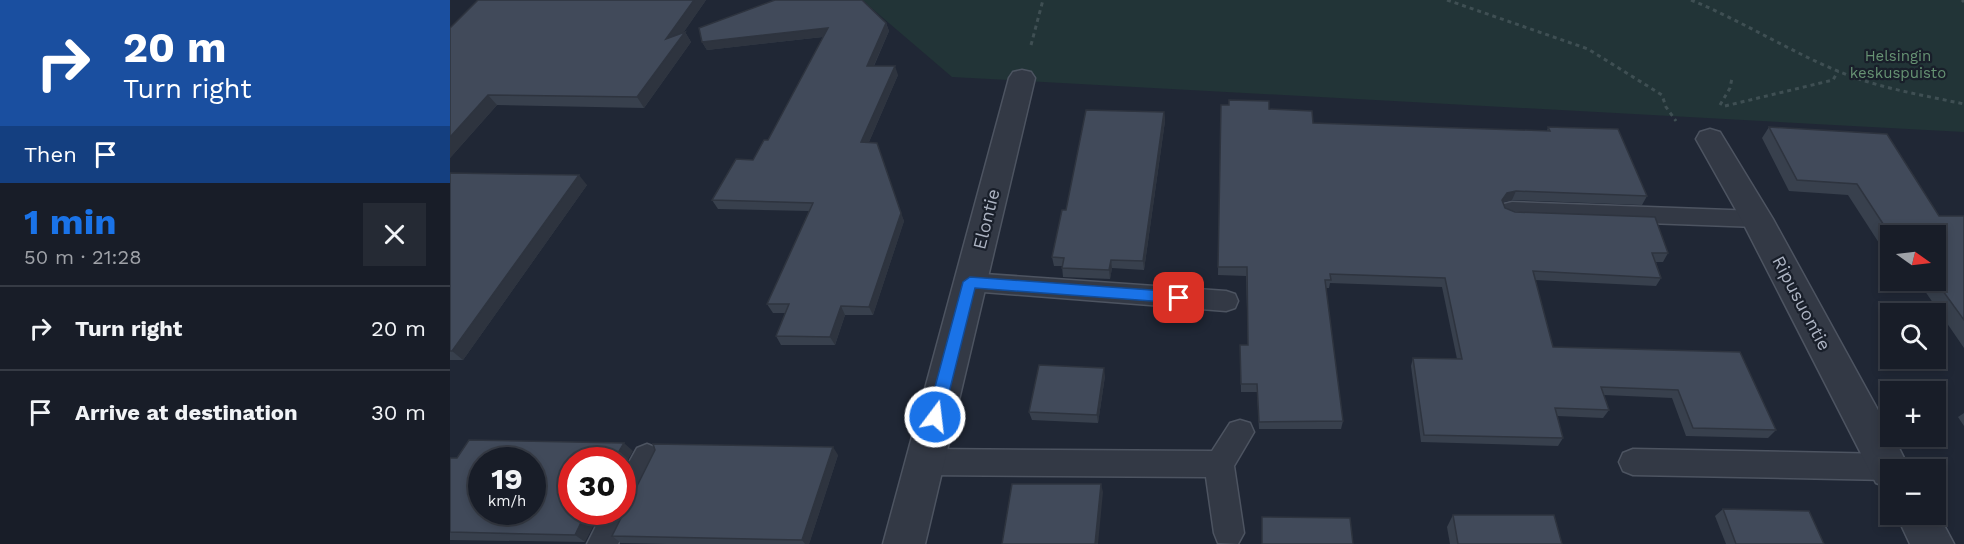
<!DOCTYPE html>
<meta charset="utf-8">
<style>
:root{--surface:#181d28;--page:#252a34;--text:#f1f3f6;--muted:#9fa2a8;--line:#363b45;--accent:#1a73e8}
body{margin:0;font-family:"Work Sans",sans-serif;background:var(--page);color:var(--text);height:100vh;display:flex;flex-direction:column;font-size:22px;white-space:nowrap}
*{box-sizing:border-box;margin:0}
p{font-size:20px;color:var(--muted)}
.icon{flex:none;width:33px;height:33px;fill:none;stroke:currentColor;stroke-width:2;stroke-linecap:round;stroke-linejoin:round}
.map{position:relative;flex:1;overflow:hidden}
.drawer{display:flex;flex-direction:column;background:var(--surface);width:450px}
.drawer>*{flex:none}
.banner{background:#1a4fa0;color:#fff;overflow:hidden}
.needle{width:39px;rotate:104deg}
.tools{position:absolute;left:1430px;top:225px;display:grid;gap:12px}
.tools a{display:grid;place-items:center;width:66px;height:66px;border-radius:0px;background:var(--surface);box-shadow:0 3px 9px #0003,0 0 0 2px var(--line);font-size:30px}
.speed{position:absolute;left:18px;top:447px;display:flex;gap:12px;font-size:30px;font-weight:700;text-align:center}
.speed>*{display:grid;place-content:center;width:78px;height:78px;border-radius:50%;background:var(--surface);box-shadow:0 3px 9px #0003,0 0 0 2px var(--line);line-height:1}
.speed small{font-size:15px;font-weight:400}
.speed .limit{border:9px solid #d22;background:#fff;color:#111}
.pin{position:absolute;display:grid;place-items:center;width:51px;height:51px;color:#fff;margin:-26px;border-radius:12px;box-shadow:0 3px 9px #0006}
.me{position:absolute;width:66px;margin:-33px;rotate:15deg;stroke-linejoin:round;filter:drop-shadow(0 0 4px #0008)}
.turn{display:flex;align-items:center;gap:21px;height:126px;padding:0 24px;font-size:27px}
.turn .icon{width:78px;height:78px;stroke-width:2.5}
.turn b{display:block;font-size:42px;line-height:51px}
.then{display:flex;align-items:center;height:57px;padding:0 24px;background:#0003;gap:12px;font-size:22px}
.round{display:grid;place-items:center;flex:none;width:63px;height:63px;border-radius:0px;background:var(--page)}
.head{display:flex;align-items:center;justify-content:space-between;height:102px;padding:0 24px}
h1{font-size:36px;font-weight:700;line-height:45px;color:var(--accent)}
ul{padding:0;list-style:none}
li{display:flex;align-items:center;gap:18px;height:84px;padding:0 24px;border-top:2px solid var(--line)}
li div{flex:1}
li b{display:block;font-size:22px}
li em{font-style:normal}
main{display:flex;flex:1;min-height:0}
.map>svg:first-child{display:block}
.green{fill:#223437}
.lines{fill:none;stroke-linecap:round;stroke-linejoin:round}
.service-casing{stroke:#4d5461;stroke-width:3}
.minor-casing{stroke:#4d5461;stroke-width:3}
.path{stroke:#3f4f53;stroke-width:3;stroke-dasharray:4 4;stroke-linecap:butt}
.service{fill:#333945;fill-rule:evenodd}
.minor{fill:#333945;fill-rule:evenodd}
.wall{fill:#38404d}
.shaded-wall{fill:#2e343f}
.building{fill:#414a5a;stroke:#2e343f;stroke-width:1.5;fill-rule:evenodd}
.route{fill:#1a73e8;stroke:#114b97;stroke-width:1.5}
.labels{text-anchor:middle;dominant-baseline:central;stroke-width:4.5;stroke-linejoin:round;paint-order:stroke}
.far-park-label{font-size:15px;fill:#669273;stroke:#191f2a}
.street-label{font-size:18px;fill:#adb4c3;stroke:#191f2a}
</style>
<main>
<section class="drawer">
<div class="banner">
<div class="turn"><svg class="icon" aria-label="right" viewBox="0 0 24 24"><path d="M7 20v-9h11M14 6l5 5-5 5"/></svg><div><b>20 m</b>Turn right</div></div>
<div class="then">Then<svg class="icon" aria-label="arrive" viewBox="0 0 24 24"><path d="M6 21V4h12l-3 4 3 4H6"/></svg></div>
</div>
<div class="head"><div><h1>1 min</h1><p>50 m · 21:28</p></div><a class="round"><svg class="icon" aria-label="close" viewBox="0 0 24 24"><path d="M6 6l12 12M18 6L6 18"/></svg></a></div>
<ul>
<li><svg class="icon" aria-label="right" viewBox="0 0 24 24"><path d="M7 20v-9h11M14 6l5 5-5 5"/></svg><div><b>Turn right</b></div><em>20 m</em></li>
<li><svg class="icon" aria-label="arrive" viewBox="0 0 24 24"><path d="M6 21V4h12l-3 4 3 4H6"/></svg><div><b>Arrive at destination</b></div><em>30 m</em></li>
</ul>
</section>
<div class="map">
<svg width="1514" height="544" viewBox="0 0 1514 544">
<rect width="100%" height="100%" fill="#202735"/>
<path class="green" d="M412 0H1514V132L502 77Z"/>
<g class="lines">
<g class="service-casing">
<g id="service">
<path d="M1062 202 1307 211 1315 213 1318 219 1315 225 1307 227 1062 218 1054 216 1051 210 1054 204Z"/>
<path d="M520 273 776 291 785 294 788 301 785 308 776 311 520 291 511 289 508 282 511 275Z"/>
<path d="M790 420 800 423 804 432 784 466 794 533 788 544 768 543 764 533 756 477 473 475 463 471 459 462 463 453 473 449 762 451 780 423Z"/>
<path d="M197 444 207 448 211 457 168 544H137L153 512H172V475L187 448Z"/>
<path d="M1183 449 1439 454 1449 458 1453 467 1452 470H1440L1439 480 1183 475 1173 471 1169 462 1173 453Z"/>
</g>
</g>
<g class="minor-casing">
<g id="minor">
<path d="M572 70 581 72 585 78 475 544H433L559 78 563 72Z"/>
<path d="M1260 129 1270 132 1323 219 1440 432V436H1443L1460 470H1440V488L1426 483 1291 219 1246 139 1250 132Z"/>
<path d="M1485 508 1504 544H1460L1446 514H1485Z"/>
</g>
</g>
<g class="path">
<path d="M997 0 1138 49 1212 95 1216 107 1226 121"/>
<path d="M1241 0C1292 21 1339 51 1390 72 1429 88 1472 95 1514 104"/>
<path d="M1512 0 1514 2"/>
<path d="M581 45 593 0"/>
<path d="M1270 105 1280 88 1282 78"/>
<path d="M1275 106 1383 80 1388 71"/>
</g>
<use href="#service" class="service"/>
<use href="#minor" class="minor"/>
</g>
<g class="wall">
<path d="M256 0 233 33 235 32 241 42 194 108 47 105 0 158V28Z"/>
<path d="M436 23 439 31 424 66 448 75 419 142 454 221 423 315H395L385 345H331L326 336 335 313H323L317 304 359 211 268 209 262 200 303 160 318 140 373 37 257 50 252 42Z"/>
<path d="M771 105 819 109 863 123 1097 131 1098 127 1197 196 1192 205 1062 200 1053 202 1055 208 1218 253 1213 262H1206L1211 278 1206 286 1085 280 1103 347 1290 352 1326 430 1318 438 1236 436 1222 398 1154 395 1159 410 1153 418 1107 416 1113 438 1108 446 971 442 961 366 963 358 1007 359 992 287 880 283 879 288H876L893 421 891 429H809L807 392H791L790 345H798L796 276 768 275Z"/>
<path d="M714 112 715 121 694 270 662 268 660 279 613 277 612 266H604L602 257 616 210Z"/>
<path d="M1319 127 1489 216H1514V348L1468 281 1453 280H1485V236H1440V260L1398 195 1339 191 1312 138Z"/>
<path d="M0 173 137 185 13 360H0Z"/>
<path d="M655 376 648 423 582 420 579 412Z"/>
<path d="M1514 413V426L1508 417Z"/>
<path d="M183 451 122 460 135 542 0 540V458Z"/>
<path d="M388 455 359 544H216L171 543 162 536Z"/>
<path d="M1273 509 1374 544H1276L1265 516Z"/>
<path d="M1003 515 1112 544H1000L997 527Z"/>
</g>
<g class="shaded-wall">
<path d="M244 0H256L222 49 216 39Z"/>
<path d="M436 23 439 31 420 74 417 66Z"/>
<path d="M378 28 381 36 257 50 252 42Z"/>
<path d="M235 32 241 42 194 108 187 97Z"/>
<path d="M445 66 448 75 415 151 411 142Z"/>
<path d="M38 95 47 105 0 158V137Z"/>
<path d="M714 112 715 121 694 270 693 261Z"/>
<path d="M430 152 454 221 423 315 419 307Z"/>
<path d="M129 175 137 185 13 360 2 351Z"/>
<path d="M1066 191 1062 200 1053 202 1049 209 1052 200 1057 193Z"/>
<path d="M661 260 662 268 660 279 659 270Z"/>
<path d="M391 306 395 315 385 345 380 337Z"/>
<path d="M654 368 655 376 648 423 647 415Z"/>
<path d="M174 443 183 451 172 470V460H164Z"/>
<path d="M383 447 388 455 359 544H355L352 540Z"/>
<path d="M651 484 653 492 648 544H645Z"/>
<path d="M136 512H151L135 542 125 535Z"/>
</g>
<g class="building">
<path d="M28 0H244L216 39 235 32 187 97 38 95 0 137V28Z"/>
<path d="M325 0H412L436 23 417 66H445L411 142 427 143 451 213 419 307 391 306 380 337 326 336 339 304H317L363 203 262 200 286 159 303 160 314 140H318L378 28 252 42 249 28Z"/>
<path d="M779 100 819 101V109L862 111 863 123 1100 131 1098 127 1168 129 1197 196 1066 191 1057 193 1052 200 1055 208 1065 212 1205 217 1218 253H1202L1211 278 1083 271 1103 347 1290 352 1326 430 1243 428 1228 390 1151 387 1159 410 1105 408 1113 438 974 435 963 358 1012 359 995 278 880 274 881 280H875L893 421 809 422 807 384H791L790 345H798L797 267H768L771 105H779Z"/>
<path d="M636 110 714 112 693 261 661 260 659 270 612 268 614 258 602 257 612 210H616Z"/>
<path d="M1319 127 1437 134 1489 216H1514V320L1485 280V236H1441L1407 184 1347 180Z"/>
<path d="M0 173 129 175 2 351H0Z"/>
<path d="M589 365 654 368 647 415 579 412Z"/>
<path d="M19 440 174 443 164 460H122V512H136L125 535 0 532V458H7ZM32 460H82V512H32Z"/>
<path d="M203 444 383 447 352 540 162 536 205 450Z"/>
<path d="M562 484H651L645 544H552Z"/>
<path d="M1273 509 1359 511 1374 544H1286Z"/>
<path d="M1003 515H1104L1112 544H1008Z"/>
<path d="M812 517 900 518 903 544H812Z"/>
</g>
<path class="route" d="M520 277 729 292 736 298 729 303 525 288 493 417 490 422 485 424 479 422 477 417 513 282Z"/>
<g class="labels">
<g class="far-park-label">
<text x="1448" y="56">Helsingin<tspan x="1448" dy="17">keskuspuisto</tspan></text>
</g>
<g class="street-label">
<text transform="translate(536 219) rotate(-76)">Elontie</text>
<text transform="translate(1352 303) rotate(62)">Ripusuontie</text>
</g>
</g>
</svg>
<div class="tools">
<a><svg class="needle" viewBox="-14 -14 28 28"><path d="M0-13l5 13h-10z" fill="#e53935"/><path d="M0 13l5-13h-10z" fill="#9fa2a8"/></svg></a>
<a><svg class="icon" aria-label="search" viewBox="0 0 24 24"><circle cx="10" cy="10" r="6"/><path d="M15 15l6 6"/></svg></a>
<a>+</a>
<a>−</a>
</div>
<div class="speed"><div>19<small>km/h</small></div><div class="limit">30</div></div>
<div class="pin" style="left:729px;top:298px;background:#d93025"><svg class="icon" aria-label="arrive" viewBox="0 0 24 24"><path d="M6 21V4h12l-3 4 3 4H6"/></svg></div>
<svg class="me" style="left:485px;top:417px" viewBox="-20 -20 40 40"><circle r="17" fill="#1a73e8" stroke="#fff" stroke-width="3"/><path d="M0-11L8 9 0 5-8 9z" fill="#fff"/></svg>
</div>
</main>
